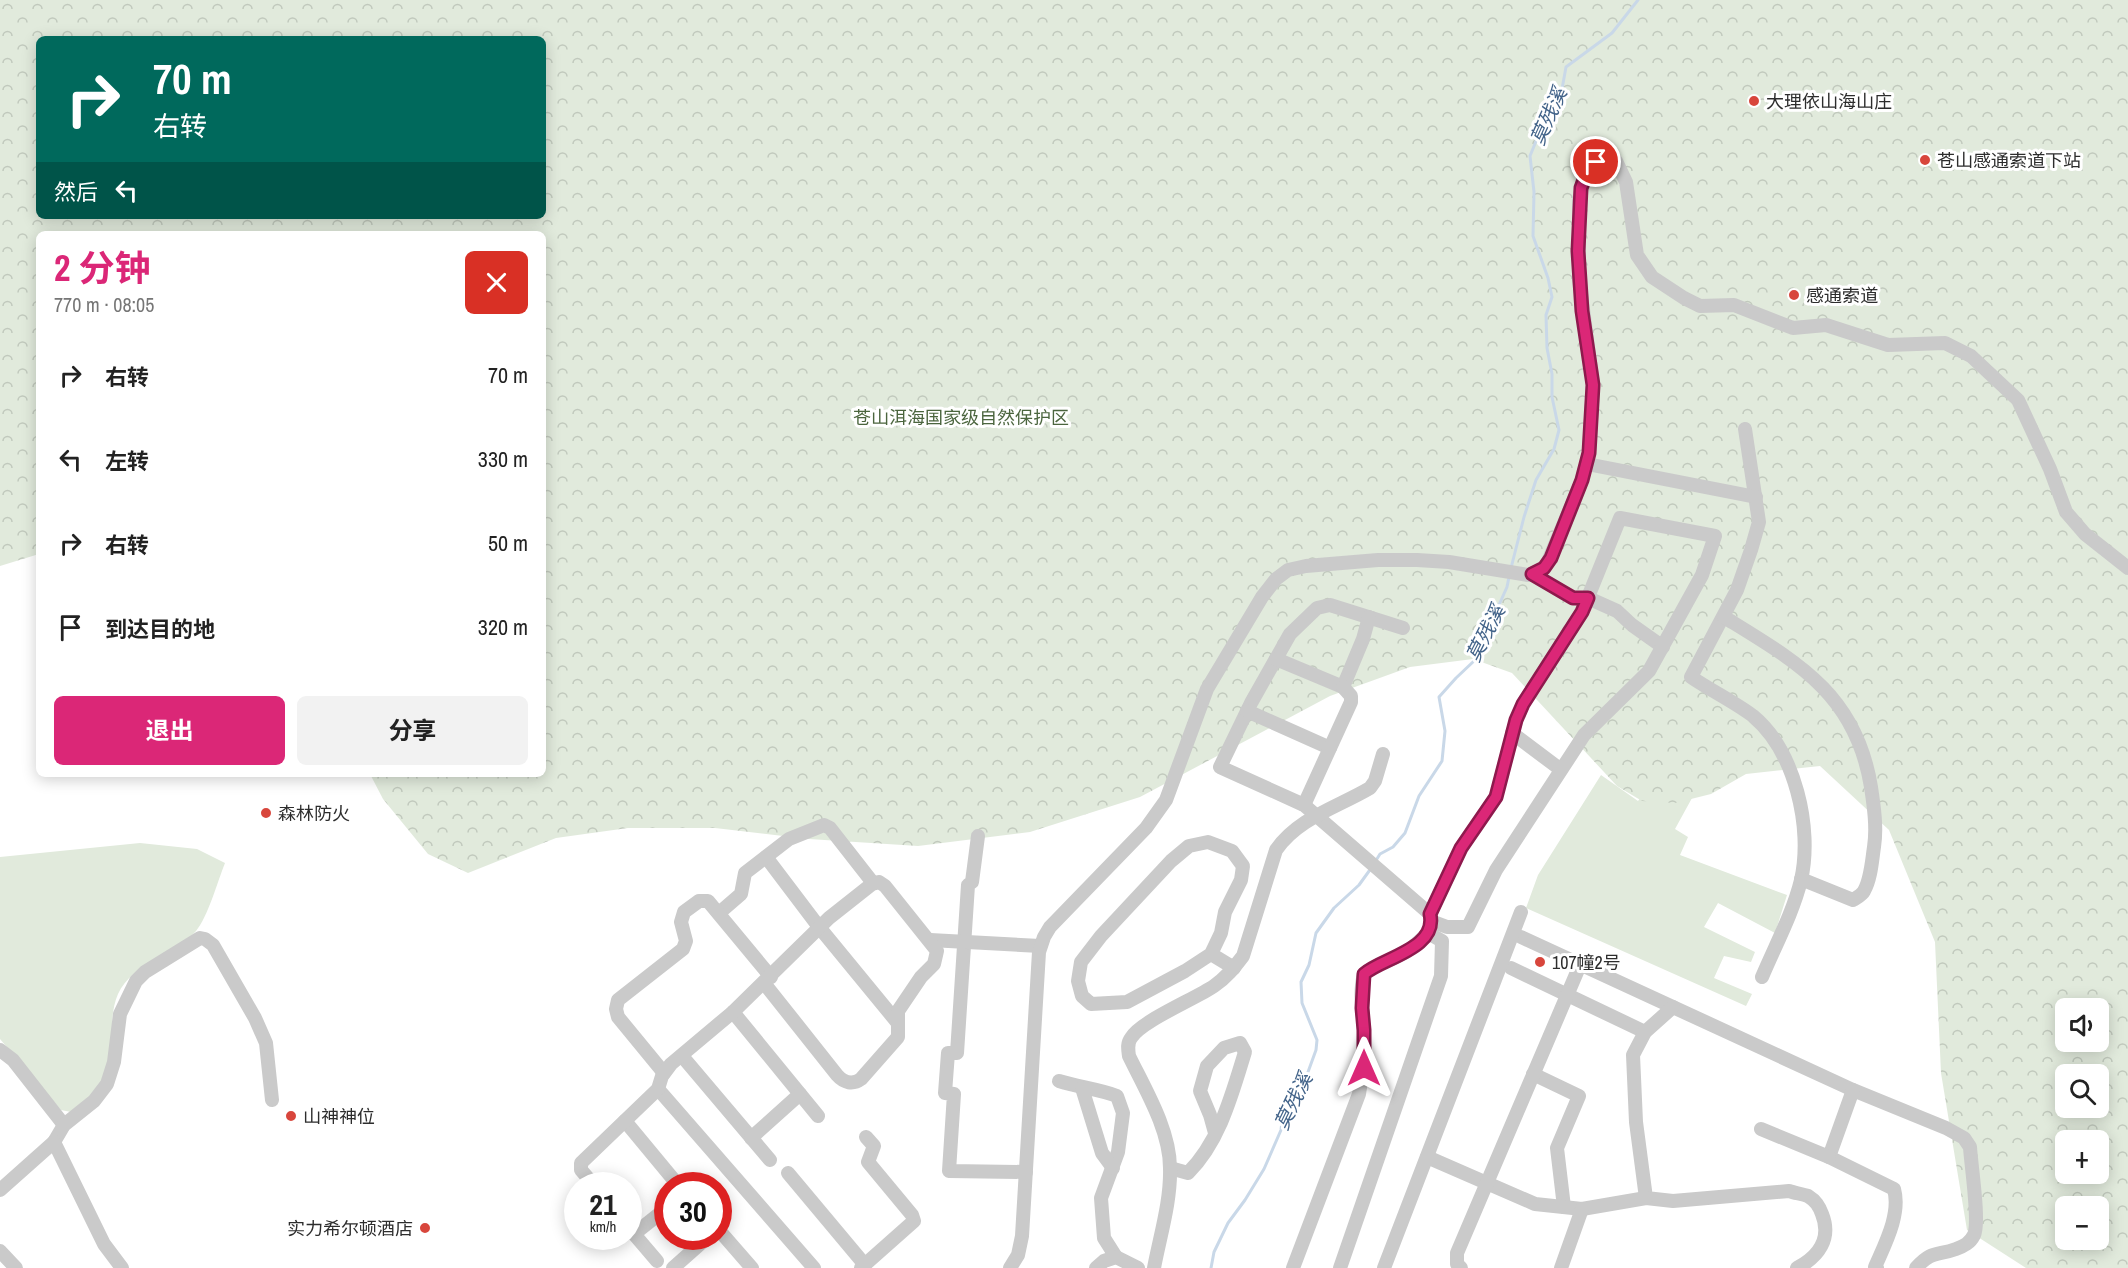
<!DOCTYPE html>
<html lang="zh">
<meta charset="utf-8">
<style>
:root{--surface:#fff;--page:#f2f2f2;--text:#222;--muted:#767676;--accent:#db2777}
body{margin:0;font-family:"Archivo Narrow","Noto Sans SC",sans-serif;background:var(--page);color:var(--text);height:100vh;display:flex;flex-direction:column;font-size:22px;white-space:nowrap}
*{box-sizing:border-box;margin:0}
p{font-size:20px;color:var(--muted)}
.icon{flex:none;width:33px;height:33px;fill:none;stroke:currentColor;stroke-width:2;stroke-linecap:round;stroke-linejoin:round}
.map{position:relative;flex:1;overflow:hidden}
.drawer{position:absolute;left:36px;top:231px;width:510px;height:546px;display:flex;flex-direction:column;background:var(--surface);border-radius:9px;box-shadow:0 3px 15px #0003}
.drawer>*{flex:none}
.hud{position:absolute;left:36px;top:36px;width:510px;height:183px;border-radius:9px;box-shadow:0 3px 15px #0003;background:#00695c;color:#fff;overflow:hidden}
.buttons{position:absolute;left:2055px;top:998px;display:grid;gap:12px}
.buttons a{display:grid;place-items:center;width:54px;height:54px;border-radius:9px;background:var(--surface);box-shadow:0 3px 15px #0003;font-size:30px}
.speed{position:absolute;left:564px;top:1172px;display:flex;gap:12px;font-size:30px;font-weight:700;text-align:center}
.speed>*{display:grid;place-content:center;width:78px;height:78px;border-radius:50%;background:var(--surface);box-shadow:0 3px 15px #0003;line-height:1}
.speed small{font-size:15px;font-weight:400}
.speed .limit{border:9px solid #d22;background:#fff;color:#111}
.pin{position:absolute;display:grid;place-items:center;width:51px;height:51px;color:#fff;margin:-26px;border:3px solid #fff;border-radius:50%;box-shadow:0 2px 6px #0007}
.me{position:absolute;width:66px;margin:-33px;rotate:0deg;stroke-linejoin:round;filter:drop-shadow(0 0 4px #0008)}
.turn{display:flex;align-items:center;gap:21px;height:126px;padding:0 18px;font-size:27px}
.turn .icon{width:78px;height:78px;stroke-width:2.5}
.turn b{display:block;font-size:42px;line-height:51px}
.then{display:flex;align-items:center;height:57px;padding:0 18px;background:#0003;gap:12px;font-size:22px}
.round{display:grid;place-items:center;flex:none;width:63px;height:63px;border-radius:9px;background:var(--page)}
.summary{display:flex;align-items:center;justify-content:space-between;height:102px;padding:0 18px}
h1{font-size:36px;font-weight:700;line-height:45px;color:var(--accent)}
.button{display:flex;gap:12px;margin-top:auto;padding:12px 18px}
.button a{flex:1;height:69px;border-radius:9px;background:var(--accent);color:#fff;font-size:24px;font-weight:700;line-height:69px;text-align:center}
.button a+a{background:var(--page);color:var(--text)}
ul{padding:0;list-style:none}
li{display:flex;align-items:center;gap:18px;height:84px;padding:0 18px}
li div{flex:1}
li b{display:block;font-size:22px}
li em{font-style:normal}
.map>svg:first-child{display:block}
.grass{fill:#e1eadc}
.park{fill:url(#park-crowns);fill-rule:evenodd}
.lines{fill:none;stroke-linecap:round;stroke-linejoin:round}
.stream{stroke:#c9d8e8;stroke-width:3}
.minor{stroke:#cacaca;stroke-width:14}
.route-casing{stroke:#8e194d;stroke-width:15}
.route{stroke:#db2777;stroke-width:10}
.poi-dot{fill:#d8463c;stroke:#fff;stroke-width:2}
.labels{text-anchor:middle;dominant-baseline:central;stroke-width:6;stroke-linejoin:round;paint-order:stroke}
.poi-label{font-size:18px;fill:#2d2d2d;stroke:#fff;text-anchor:start}
.park-label{font-size:18px;fill:#4b653e;stroke:#fff}
.water-label{font-size:20px;font-style:italic;fill:#426389;stroke:#fff}
</style>
<div class="map">
<svg width="2128" height="1268" viewBox="0 0 2128 1268">
<defs>
<pattern id="park-crowns" width="20" height="18" patternUnits="userSpaceOnUse" patternTransform="scale(1.5)"><rect width="20" height="18" fill="#e1eadc"/><path d="M2 6a3 3 0 1 1 6 0M12 15a3 3 0 1 1 6 0" fill="none" stroke="#c1c9bd"/></pattern>
</defs>
<rect width="100%" height="100%" fill="#fff"/>
<g class="grass">
<path d="M1674 755 1703 778 1675 829 1688 837 1680 855 1787 895 1775 933 1718 903 1704 927 1755 952 1751 962 1724 956 1714 978 1752 994 1746 1006 1526 908 1538 875 1601 775 1638 801Z"/>
<path d="M140 843 197 849 225 863C218 880 208 917 196 931 175 956 132 963 118 994 113 1005 112 1019 112 1030 111 1075 108 1085 71 1112L61 1110 0 1039V857Z"/>
</g>
<path class="park" d="M0 0H2128V1268H2026L1967 1230 1941 1073 1935 942 1889 830 1820 766 1746 774 1711 794 1675 803 1642 801 1617 786 1512 673 1473 659 1410 667 1330 696 1140 797 1030 832 918 846 809 839 715 828H628L556 838 468 873 428 854 383 799 370 774H543V234H39V554L0 566ZM39 39H543V216H39ZM2066 1008H2098V1041H2066ZM2066 1074H2098V1107H2066ZM2066 1140H2098V1173H2066ZM2066 1206H2098V1239H2066Z"/>
<g class="lines">
<g class="stream">
<path d="M1511 568 1524 517 1536 480 1554 449 1559 430 1552 397V374L1547 348 1546 315 1552 297 1548 278 1533 236 1534 192 1530 156 1547 114 1562 89 1566 67 1612 33 1638 0"/>
<path d="M1375 862 1380 854 1393 847 1405 833 1419 796 1442 761 1445 731 1439 697 1456 678 1474 661 1507 587 1509 577"/>
<path d="M1211 1268 1214 1252 1228 1223 1245 1200 1264 1169 1281 1130 1283 1113 1300 1094 1316 1050 1317 1040 1302 1003 1301 982 1309 965 1316 933 1334 908 1359 885 1372 867"/>
</g>
<g class="minor">
<path d="M1745 429 1759 522 1751 550 1737 590 1691 677C1710 690 1736 703 1753 716 1795 751 1813 828 1801 880 1793 913 1775 946 1762 977"/>
<path d="M1587 464 1756 497"/>
<path d="M1532 574 1573 598H1588L1617 611 1632 625 1663 647"/>
<path d="M1724 617C1797 662 1856 694 1871 787 1874 807 1877 828 1874 847 1872 860 1871 879 1864 891 1862 895 1856 898 1853 900L1801 879"/>
<path d="M1403 628 1330 605 1317 608 1290 634 1251 703 1220 767 1304 805 1430 914 1431 922"/>
<path d="M1276 659 1343 687 1363 639 1369 617"/>
<path d="M1247 711 1330 748"/>
<path d="M1512 733 1560 769"/>
<path d="M1304 805 1351 702V696L1343 687"/>
<path d="M978 836 972 882 968 885 957 1053H948L945 1093 954 1094 949 1171 1026 1172"/>
<path d="M766 857 819 927 897 1022"/>
<path d="M719 913 741 894 745 873 789 839 824 825 830 828 873 883"/>
<path d="M1430 914 1461 848 1496 797 1516 720 1523 704 1582 612 1620 518 1715 536 1702 575 1649 671 1584 735 1496 870 1468 927H1447L1431 921"/>
<path d="M1521 937 1853 1090 1946 1128 1964 1138 1970 1147C1971 1165 1980 1222 1974 1235 1970 1243 1964 1246 1956 1249 1937 1256 1932 1250 1916 1268"/>
<path d="M930 940 1040 946"/>
<path d="M1211 954 1185 971 1127 1002 1091 1004 1082 996 1078 981 1081 962 1101 936 1171 861 1189 846 1208 842 1232 851 1243 866 1241 880 1225 912 1221 933 1211 954 1234 968"/>
<path d="M1511 968 1645 1032"/>
<path d="M1673 1007 1645 1032 1633 1055 1636 1122 1646 1198 1673 1201 1789 1191C1795 1193 1802 1194 1808 1196 1816 1201 1819 1206 1822 1214 1832 1239 1818 1257 1797 1268"/>
<path d="M733 1012 818 1116"/>
<path d="M0 1050 13 1060 64 1125"/>
<path d="M682 1056 770 1160"/>
<path d="M664 1073 618 1017 616 1009 618 1000 683 949 686 941 681 922 684 912 699 901H708L771 977"/>
<path d="M1533 1074 1579 1096 1557 1148 1564 1207"/>
<path d="M1059 1081C1078 1087 1098 1089 1117 1096L1123 1113 1118 1152 1101 1198 1104 1238 1116 1257"/>
<path d="M1082 1088 1102 1153 1113 1168"/>
<path d="M658 1089 814 1268"/>
<path d="M1853 1090 1829 1157 1894 1189C1901 1214 1885 1244 1875 1267L1877 1268"/>
<path d="M625 1121 678 1185"/>
<path d="M1761 1129 1829 1157"/>
<path d="M751 1138 800 1094"/>
<path d="M54 1142 64 1125 94 1101 107 1084 114 1062 120 1014 136 981 145 972 200 938 205 939 213 945 255 1018 266 1043 272 1100"/>
<path d="M1427 1157 1535 1204 1582 1209 1646 1198"/>
<path d="M1170 1168 1188 1173C1220 1141 1232 1094 1245 1052L1240 1043 1224 1048 1207 1066 1200 1091 1210 1115 1215 1133"/>
<path d="M788 1173 865 1265"/>
<path d="M594 1185 581 1170V1163L658 1089 662 1076 671 1064 733 1012 829 918 872 884 879 882 885 886 937 951 934 964 921 977 898 1011V1037L861 1079C853 1085 844 1083 837 1075L764 983"/>
<path d="M0 1190 54 1142 104 1244 122 1268"/>
<path d="M628 1227 657 1261"/>
<path d="M718 1229 752 1268"/>
<path d="M634 1234 668 1207"/>
<path d="M0 1251 16 1268"/>
<path d="M673 1268 709 1236"/>
<path d="M861 1268 914 1221 912 1215 868 1162 874 1146 866 1137"/>
<path d="M1010 1268 1018 1255 1022 1236 1039 952 1044 937 1050 927 1146 828 1166 800 1207 689 1262 597 1276 579 1288 570 1306 566 1378 560H1417L1449 562 1528 575 1540 571 1547 564 1582 480 1589 453 1593 385 1579 279V201L1583 179 1592 166 1601 160 1606 158 1616 161 1626 182 1637 255 1652 277 1684 298 1700 306 1734 305 1793 328 1826 325 1888 345 1945 343 1971 356 2018 400 2050 469 2066 512 2085 534 2128 568"/>
<path d="M1096 1268 1104 1261 1116 1257 1138 1268"/>
<path d="M1154 1268C1160 1236 1171 1201 1170 1168 1170 1130 1145 1089 1129 1056 1128 1049 1127 1043 1131 1038 1141 1021 1195 999 1214 986 1226 978 1234 968 1243 956L1276 850C1298 818 1338 807 1370 788L1375 781 1383 754"/>
<path d="M1293 1268 1359 1094C1363 1073 1364 1053 1364 1032 1363 1012 1359 993 1364 974 1374 965 1390 961 1402 954 1412 949 1420 941 1428 933L1442 941 1441 976 1340 1268"/>
<path d="M1384 1268 1521 912"/>
<path d="M1461 1268 1457 1264V1253L1580 965"/>
<path d="M1561 1268 1582 1209"/>
</g>
</g>
<g class="lines">
<g class="route-casing">
<path id="route" d="M1364 1068V1030L1362 1008 1364 974C1382 958 1438 949 1430 914L1461 848 1496 797 1516 720 1523 704 1582 612 1588 598H1573L1532 574 1544 568 1551 558 1582 480 1589 453 1593 385 1582 311 1578 251 1581 188 1587 172 1596 162"/>
</g>
<use href="#route" class="route"/>
</g>
<g class="poi-dot">
<circle cx="1754" cy="101" r="6"/>
<circle cx="1925" cy="160" r="6"/>
<circle cx="1794" cy="295" r="6"/>
<circle cx="266" cy="813" r="6"/>
<circle cx="1540" cy="962" r="6"/>
<circle cx="291" cy="1116" r="6"/>
<circle cx="425" cy="1228" r="6"/>
</g>
<g class="labels">
<g class="poi-label">
<text x="1766" y="101">大理依山海山庄</text>
<text x="1937" y="160">苍山感通索道下站</text>
<text x="1806" y="295">感通索道</text>
<text x="278" y="813">森林防火</text>
<text x="1552" y="962">107幢2号</text>
<text x="303" y="1116">山神神位</text>
<text x="413" y="1228" text-anchor="end">实力希尔顿酒店</text>
</g>
<g class="park-label">
<text x="961" y="417">苍山洱海国家级自然保护区</text>
</g>
<g class="water-label">
<text transform="translate(1548 116) rotate(-66)">莫残溪</text>
<text transform="translate(1485 633) rotate(-63)">莫残溪</text>
<text transform="translate(1293 1101) rotate(-64)">莫残溪</text>
</g>
</g>
</svg>
<div class="buttons">
<a><svg class="icon" aria-label="sound" viewBox="0 0 24 24"><path d="M4 9h4l5-4v14l-5-4H4zM17 9q2 3 0 6"/></svg></a>
<a><svg class="icon" aria-label="search" viewBox="0 0 24 24"><circle cx="10" cy="10" r="6"/><path d="M15 15l6 6"/></svg></a>
<a>+</a>
<a>−</a>
</div>
<div class="speed"><div>21<small>km/h</small></div><div class="limit">30</div></div>
<div class="pin" style="left:1596px;top:162px;background:#d93025"><svg class="icon" aria-label="arrive" viewBox="0 0 24 24"><path d="M6 21V4h12l-3 4 3 4H6"/></svg></div>
<svg class="me" style="left:1364px;top:1068px" viewBox="-20 -20 40 40"><path d="M0-17L14 15 0 8-14 15z" fill="#db2777" stroke="#fff" stroke-width="4"/></svg>
<div class="hud">
<div class="turn"><svg class="icon" aria-label="right" viewBox="0 0 24 24"><path d="M7 20v-9h11M14 6l5 5-5 5"/></svg><div><b>70 m</b>右转</div></div>
<div class="then">然后<svg class="icon" aria-label="left" viewBox="0 0 24 24"><path d="M17 20v-9H6M10 6l-5 5 5 5"/></svg></div>
</div>
<section class="drawer">
<div class="summary"><div><h1>2 分钟</h1><p>770 m · 08:05</p></div><a class="round" style="background:#d93025;color:#fff"><svg class="icon" aria-label="close" viewBox="0 0 24 24"><path d="M6 6l12 12M18 6L6 18"/></svg></a></div>
<ul>
<li><svg class="icon" aria-label="right" viewBox="0 0 24 24"><path d="M7 20v-9h11M14 6l5 5-5 5"/></svg><div><b>右转</b></div><em>70 m</em></li>
<li><svg class="icon" aria-label="left" viewBox="0 0 24 24"><path d="M17 20v-9H6M10 6l-5 5 5 5"/></svg><div><b>左转</b></div><em>330 m</em></li>
<li><svg class="icon" aria-label="right" viewBox="0 0 24 24"><path d="M7 20v-9h11M14 6l5 5-5 5"/></svg><div><b>右转</b></div><em>50 m</em></li>
<li><svg class="icon" aria-label="arrive" viewBox="0 0 24 24"><path d="M6 21V4h12l-3 4 3 4H6"/></svg><div><b>到达目的地</b></div><em>320 m</em></li>
</ul>
<div class="button"><a>退出</a><a>分享</a></div>
</section>
</div>
